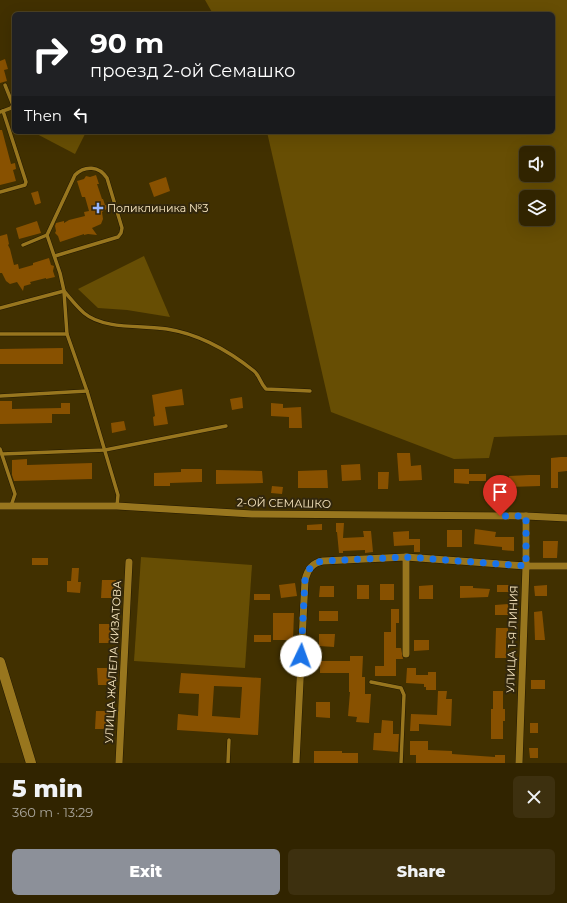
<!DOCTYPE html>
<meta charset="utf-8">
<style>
:root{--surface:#312400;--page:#3d300f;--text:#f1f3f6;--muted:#a8a499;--line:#4c4122;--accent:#8c9099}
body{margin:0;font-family:Montserrat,sans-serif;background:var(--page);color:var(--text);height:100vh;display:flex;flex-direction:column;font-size:15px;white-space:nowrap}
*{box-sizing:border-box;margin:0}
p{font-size:13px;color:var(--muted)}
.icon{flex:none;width:22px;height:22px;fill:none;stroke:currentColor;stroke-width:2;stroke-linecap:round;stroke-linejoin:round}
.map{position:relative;height:763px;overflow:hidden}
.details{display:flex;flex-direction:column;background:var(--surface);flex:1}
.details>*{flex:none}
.banner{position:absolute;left:12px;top:12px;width:543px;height:122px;border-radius:6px;box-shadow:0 4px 16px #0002,0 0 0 1px var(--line);background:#202124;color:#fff;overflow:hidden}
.controls{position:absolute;left:519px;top:146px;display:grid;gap:8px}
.controls a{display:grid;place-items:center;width:36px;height:36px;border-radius:6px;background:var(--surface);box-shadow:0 4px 16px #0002,0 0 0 1px var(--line);font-size:20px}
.pin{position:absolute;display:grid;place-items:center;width:34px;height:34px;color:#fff;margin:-41px -17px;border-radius:50% 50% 50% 0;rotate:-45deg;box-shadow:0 0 4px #0007}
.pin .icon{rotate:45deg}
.me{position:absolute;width:44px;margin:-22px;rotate:3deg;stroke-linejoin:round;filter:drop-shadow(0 0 3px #0008)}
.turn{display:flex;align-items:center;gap:14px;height:84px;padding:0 12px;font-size:18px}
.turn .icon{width:52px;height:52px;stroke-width:2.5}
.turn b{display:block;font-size:28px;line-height:34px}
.then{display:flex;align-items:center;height:38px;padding:0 12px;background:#0003;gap:8px;font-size:15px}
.round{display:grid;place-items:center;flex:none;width:42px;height:42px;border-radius:6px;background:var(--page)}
.overview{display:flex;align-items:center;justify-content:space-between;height:68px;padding:0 12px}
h1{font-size:24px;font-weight:800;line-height:30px}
.cta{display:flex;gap:8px;margin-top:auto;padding:8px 12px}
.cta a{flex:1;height:46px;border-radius:6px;background:var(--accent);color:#fff;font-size:16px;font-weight:800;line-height:46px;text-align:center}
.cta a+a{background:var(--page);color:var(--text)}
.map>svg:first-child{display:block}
.green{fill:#674e04;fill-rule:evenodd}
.building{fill:#885100;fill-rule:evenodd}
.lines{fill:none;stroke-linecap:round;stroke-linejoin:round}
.service-casing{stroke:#231901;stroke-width:4.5}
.minor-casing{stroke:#231901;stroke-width:8}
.secondary-casing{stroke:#231901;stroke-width:11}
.service{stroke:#98761e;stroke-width:3.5}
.minor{stroke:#98761e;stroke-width:7}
.secondary{stroke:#98761e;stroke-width:10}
.route{stroke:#1a73e8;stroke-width:7;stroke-dasharray:0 12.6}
.poi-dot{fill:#98b6fd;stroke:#32270d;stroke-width:1.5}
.labels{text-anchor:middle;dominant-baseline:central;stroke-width:4;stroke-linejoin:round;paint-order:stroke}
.poi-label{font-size:11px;fill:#fdebc4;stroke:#32270d;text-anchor:start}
.street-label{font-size:11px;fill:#fdebc4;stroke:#32270d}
</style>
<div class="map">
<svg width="567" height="763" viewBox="0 0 567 763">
<rect width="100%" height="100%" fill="#413000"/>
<g class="green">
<path d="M205 0H567V435L494 437 489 458 454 459 331 412 267 132H553V14H213ZM526 153H548V175H526ZM526 197H548V219H526Z"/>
<path d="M33 132H86L75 154Z"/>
<path d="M144 256 170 317 127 310 98 308 78 289Z"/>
<path d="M141 557 252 565 245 668 134 661Z"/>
</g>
<g class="building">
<path d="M5 59 8 69 4 70 7 81 0 83V61Z"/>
<path d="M0 130H2L11 164 15 163 16 169 13 170 16 181 0 185Z"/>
<path d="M96 175 99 184H97L102 199H103L105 205 111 206 102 212 103 219 101 224 92 228 97 235 88 234 84 235V234L60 242 58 236 55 233 56 231 55 226 56 223 64 221V223L69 220 85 216 84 212 89 211 85 197H82L77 181 84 179 86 176 90 177Z"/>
<path d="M166 177 170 191 154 197 149 183Z"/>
<path d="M38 191 41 203 35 205 31 193Z"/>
<path d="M37 221 41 233 19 239 16 228Z"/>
<path d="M7 234 9 244 8 245 10 249 14 265 18 264 19 269 33 265V263L49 258 51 265 54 266 53 271 55 277 46 279V278L30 282 31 284 24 286 23 291 17 282 10 284 6 281 2 273H0V236Z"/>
<path d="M63 348V364H0V349Z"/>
<path d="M182 389 184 405 165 407 168 424 154 426 153 417 155 416 152 395Z"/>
<path d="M242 397 243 408 232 410 230 399Z"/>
<path d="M0 401H12V409L61 408V403H70V414H52V423L0 424Z"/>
<path d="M271 403 283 404V408L301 407 302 428H289V417L271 416Z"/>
<path d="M124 421 126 430 112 433 111 423Z"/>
<path d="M397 453H410L411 466 421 465 422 480 399 481Z"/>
<path d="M561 457H567V471L558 472V488H551V458Z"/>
<path d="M27 459V465L92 463V479L14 481 12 475V460Z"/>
<path d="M360 464 361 480 342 481 341 465Z"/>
<path d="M181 469H202V482L170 483V486H154V473L181 472Z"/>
<path d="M454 469H469V474H486V481H469V484L454 483Z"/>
<path d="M216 470 262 471 263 483 216 484Z"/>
<path d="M327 470 328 488H298V471Z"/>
<path d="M378 472H389L388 489H378Z"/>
<path d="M529 475H540V486L509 487V476Z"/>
<path d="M272 486 283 487 282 494 271 493Z"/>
<path d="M336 523H344L343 538 364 537 363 531H371L373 552 365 553V550L343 551V553H339L337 532H336Z"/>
<path d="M322 524V530H307V525Z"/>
<path d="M475 529 496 532 495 537H514V551L502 550V547L474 544Z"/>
<rect x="447" y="530" width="15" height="17"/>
<path d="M409 531V539H420V552H414V545L394 546 393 532Z"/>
<path d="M543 541H558L557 558H543Z"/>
<rect x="32" y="558" width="16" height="7"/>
<path d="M72 568H79L78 582H81L80 593 67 592V581H71Z"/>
<path d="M102 580H116V598H101Z"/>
<path d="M295 583 297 596 281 598 279 585Z"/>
<rect x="380" y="584" width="14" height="16"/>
<rect x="357" y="585" width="12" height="14"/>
<path d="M433 585V599H419V586Z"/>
<rect x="497" y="585" width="14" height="7"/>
<path d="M547 585V596H535L534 586Z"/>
<path d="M320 586H334V597H319Z"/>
<path d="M460 586H473V588L490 589 488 597 460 598Z"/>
<rect x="254" y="594" width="16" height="6"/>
<path d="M508 604V615H495V605Z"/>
<path d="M391 609H399V623H396V648H401L403 659H396V676H375V666H384V632H391Z"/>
<rect x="319" y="611" width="19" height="10"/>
<path d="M542 611 545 640H535L534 612Z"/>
<path d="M273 613H294L293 640H273Z"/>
<rect x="99" y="624" width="13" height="19"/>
<path d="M496 628H508V638H506V658H495Z"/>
<path d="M319 634H335L334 647 319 646Z"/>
<rect x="254" y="635" width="17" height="7"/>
<path d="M414 640H429V650L414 651Z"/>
<path d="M350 656H363L362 677H365V694H371L369 723 356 722 357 717 348 716 350 692H349V673H320V661H350Z"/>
<path d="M97 668H111V685H98Z"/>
<path d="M407 668H416V675H428V672H436V690H426V687H424V684L406 683Z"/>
<path d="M181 673 261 678 258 735 177 730 178 714 198 716 199 694 179 693ZM214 686 242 687 240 718 212 716Z"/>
<rect x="531" y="680" width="14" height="9"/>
<path d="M438 691H447L446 699H452L451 726 419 724V731H410L411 714 437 715Z"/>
<path d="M493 691H503V709H505V721H503V739H491V709H493Z"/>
<path d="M316 702H330V718L316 717Z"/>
<path d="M96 711H110L109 729H95Z"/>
<path d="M382 720 393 721V734H399L398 752 373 750 374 733H381Z"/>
<rect x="530" y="723" width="8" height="10"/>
<path d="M410 741H428V750L452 751V754L495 757V755H505V763H416V755H410Z"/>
<path d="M529 748H538V758H530Z"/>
<path d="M314 751H342V753H358V763H314Z"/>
</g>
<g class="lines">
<g class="service-casing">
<g id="service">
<path d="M0 112 11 108 13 105 5 85"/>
<path d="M0 192 25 185 26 182 3 111"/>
<path d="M47 235 75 175C85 165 99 166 107 178L122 228 121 233 118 237 55 256"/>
<path d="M64 291C70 298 77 307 84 313 104 330 143 325 167 329 199 334 229 351 254 371 260 376 260 383 266 389L310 391"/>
<path d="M64 292 67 334 87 391 118 495 117 506"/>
<path d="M0 308 64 291 60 273 47 235 23 245"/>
<path d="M0 334H67"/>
<path d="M0 396 87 391"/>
<path d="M0 449 15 494 11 506"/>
<path d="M2 454 105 450 226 426"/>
<path d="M371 682 401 688 404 695 401 763"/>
<path d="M228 763 229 740"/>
</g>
</g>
<g class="minor-casing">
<g id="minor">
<path d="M0 506H117L252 514 526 516 567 518"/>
<path d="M406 557V654"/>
<path d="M119 763 129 562"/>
<path d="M296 763 305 580C308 569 312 563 323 561L406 557 526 566H567"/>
<path d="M519 763 526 566V516"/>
</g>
</g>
<g class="secondary-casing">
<path id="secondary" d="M0 662 31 763"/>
</g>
<use href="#service" class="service"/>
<use href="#minor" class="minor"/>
<use href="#secondary" class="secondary"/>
</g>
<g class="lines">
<path class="route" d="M301 656 305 580C308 569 312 563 323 561L406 557 526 566V516H500"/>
</g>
<path class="poi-dot" d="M96 202h4v4h4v4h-4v4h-4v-4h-4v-4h4z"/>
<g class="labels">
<g class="poi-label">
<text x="107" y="208">Поликлиника №3</text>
</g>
<g class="street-label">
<text transform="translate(284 503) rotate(1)">2-ОЙ СЕМАШКО</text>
<text transform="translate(512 639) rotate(-88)">УЛИЦА 1-Я ЛИНИЯ</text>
<text transform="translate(113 662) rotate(-87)">УЛИЦА ЖАЛЕЛА КИЗАТОВА</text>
</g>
</g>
</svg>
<div class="controls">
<a><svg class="icon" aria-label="sound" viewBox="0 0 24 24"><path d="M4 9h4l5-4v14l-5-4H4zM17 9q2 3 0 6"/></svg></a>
<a><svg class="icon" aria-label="layers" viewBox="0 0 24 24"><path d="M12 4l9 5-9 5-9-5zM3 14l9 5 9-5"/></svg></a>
</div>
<div class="pin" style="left:500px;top:516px;background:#d93025"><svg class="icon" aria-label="arrive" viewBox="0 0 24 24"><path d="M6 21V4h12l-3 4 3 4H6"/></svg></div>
<svg class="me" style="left:301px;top:656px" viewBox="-20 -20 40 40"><circle r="19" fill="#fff"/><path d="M0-13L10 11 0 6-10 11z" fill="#1a73e8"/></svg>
<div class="banner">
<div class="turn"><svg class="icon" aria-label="right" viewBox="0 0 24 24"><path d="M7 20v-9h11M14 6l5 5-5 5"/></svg><div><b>90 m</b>проезд 2-ой Семашко</div></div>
<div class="then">Then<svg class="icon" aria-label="left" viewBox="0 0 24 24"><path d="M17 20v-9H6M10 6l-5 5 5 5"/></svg></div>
</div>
</div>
<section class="details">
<div class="overview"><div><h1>5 min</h1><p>360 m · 13:29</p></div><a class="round"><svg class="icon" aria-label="close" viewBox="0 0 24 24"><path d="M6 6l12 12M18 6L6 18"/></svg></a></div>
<div class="cta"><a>Exit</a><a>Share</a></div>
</section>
